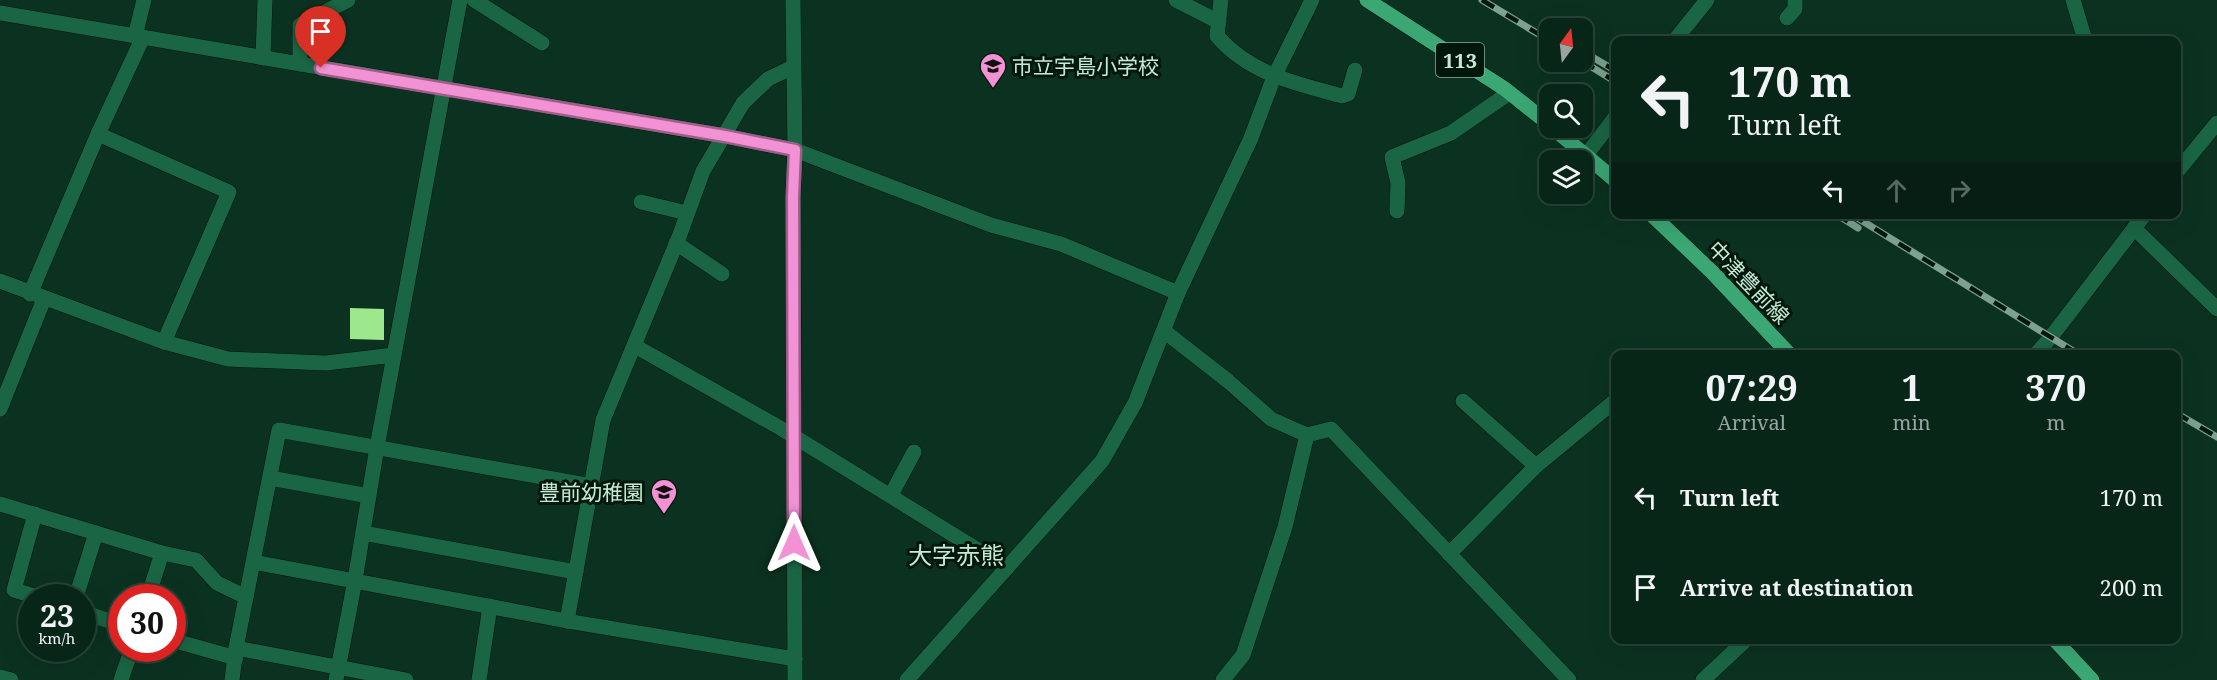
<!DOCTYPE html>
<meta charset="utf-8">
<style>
:root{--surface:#082618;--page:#112e21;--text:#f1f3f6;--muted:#98a5a2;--line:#294337}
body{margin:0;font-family:"Noto Serif","Noto Sans JP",serif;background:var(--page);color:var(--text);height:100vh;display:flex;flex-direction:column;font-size:22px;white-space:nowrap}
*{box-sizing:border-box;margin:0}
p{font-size:20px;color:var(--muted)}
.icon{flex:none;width:33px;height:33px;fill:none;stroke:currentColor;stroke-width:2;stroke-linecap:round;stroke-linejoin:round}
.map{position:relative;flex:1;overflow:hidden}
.panel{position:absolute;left:1611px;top:350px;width:570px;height:294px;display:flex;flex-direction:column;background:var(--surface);border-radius:12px;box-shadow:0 6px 24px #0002,0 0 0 2px var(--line)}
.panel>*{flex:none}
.banner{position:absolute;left:1611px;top:36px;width:570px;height:183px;border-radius:12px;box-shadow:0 6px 24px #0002,0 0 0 2px var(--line);background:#082618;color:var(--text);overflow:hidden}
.needle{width:39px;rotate:15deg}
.tools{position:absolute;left:1539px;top:18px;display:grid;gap:12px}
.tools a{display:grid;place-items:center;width:54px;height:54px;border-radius:12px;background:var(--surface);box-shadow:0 6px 24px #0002,0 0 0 2px var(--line);font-size:30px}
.speed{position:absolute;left:18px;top:584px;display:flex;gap:12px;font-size:30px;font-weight:700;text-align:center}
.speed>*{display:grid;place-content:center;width:78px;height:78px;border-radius:50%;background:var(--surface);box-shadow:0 6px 24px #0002,0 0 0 2px var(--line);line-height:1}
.speed small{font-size:15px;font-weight:400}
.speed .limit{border:9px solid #d22;background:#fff;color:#111}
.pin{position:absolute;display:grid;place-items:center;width:51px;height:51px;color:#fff;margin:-62px -26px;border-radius:50% 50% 50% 0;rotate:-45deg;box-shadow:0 0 6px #0007}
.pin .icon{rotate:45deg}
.me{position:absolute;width:66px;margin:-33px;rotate:0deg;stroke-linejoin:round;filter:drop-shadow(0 0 4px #0008)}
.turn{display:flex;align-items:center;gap:21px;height:126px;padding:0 18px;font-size:27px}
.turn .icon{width:78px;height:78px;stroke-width:2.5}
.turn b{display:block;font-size:42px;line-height:51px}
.lanes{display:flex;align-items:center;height:57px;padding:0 18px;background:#0003;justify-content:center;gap:30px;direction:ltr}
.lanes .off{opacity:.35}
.eta{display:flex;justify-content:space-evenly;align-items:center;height:102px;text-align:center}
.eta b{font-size:36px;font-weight:700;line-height:42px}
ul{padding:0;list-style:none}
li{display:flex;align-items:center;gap:18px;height:90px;padding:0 18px}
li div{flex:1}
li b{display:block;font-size:22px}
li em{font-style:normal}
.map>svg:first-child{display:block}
.building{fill:#9de78c}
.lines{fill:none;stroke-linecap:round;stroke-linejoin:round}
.street-casing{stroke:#02170d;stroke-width:16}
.primary-casing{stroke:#02170d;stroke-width:16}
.street{stroke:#1a6644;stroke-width:15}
.primary{stroke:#3ba775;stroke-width:15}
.rail-casing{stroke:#7da28f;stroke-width:7}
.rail{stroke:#00180b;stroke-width:4.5;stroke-dasharray:14;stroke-linecap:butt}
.route-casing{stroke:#9e5e8a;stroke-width:15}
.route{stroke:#f391d5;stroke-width:10}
.labels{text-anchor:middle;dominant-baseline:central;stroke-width:6;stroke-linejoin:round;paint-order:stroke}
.shield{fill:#00180b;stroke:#8bab99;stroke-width:1.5}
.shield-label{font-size:20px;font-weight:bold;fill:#c7ead6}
.poi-label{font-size:21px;fill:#c7ead6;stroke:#00180b;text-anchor:start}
.street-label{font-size:21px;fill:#c7ead6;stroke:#00180b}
.quarter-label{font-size:24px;fill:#c7ead6;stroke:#00180b}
</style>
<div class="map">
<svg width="2217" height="680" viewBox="0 0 2217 680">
<rect width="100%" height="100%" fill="#0b3220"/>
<path class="building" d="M350 308 384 309V340L350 339Z"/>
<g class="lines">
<g class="street-casing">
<g id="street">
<path d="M474 0 542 43"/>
<path d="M793 0 795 150 793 197 795 680"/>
<path d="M1176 0 1219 22"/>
<path d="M1221 0 1217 36C1250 74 1295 83 1342 96L1348 94 1355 70"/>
<path d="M2073 0 2085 40"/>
<path d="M0 13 725 136 795 150 991 225 1061 244 1178 293"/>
<path d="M1787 18 1795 9V0"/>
<path d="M135 36 144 0"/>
<path d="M1675 40 1707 0"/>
<path d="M263 58 265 0"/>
<path d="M300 64V25L348 0"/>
<path d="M98 134 229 192 164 342"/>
<path d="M1587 154 1616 116"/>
<path d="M2176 173 2217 123"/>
<path d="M641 202 687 213"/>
<path d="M1397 211 1398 183 1392 157 1451 133 1509 93"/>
<path d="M2134 228 2217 309"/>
<path d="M676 243 722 274"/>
<path d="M0 281 164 342 228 359 326 363 394 355"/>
<path d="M30 294 98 134 143 37"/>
<path d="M1164 331 1228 381 1271 419 1307 435 1331 429 1569 680"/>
<path d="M635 346 782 429 1007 568"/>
<path d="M2036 354 2051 337 2145 214"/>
<path d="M0 409 44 299"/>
<path d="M1536 466 1616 400"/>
<path d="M270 478 369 496"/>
<path d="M891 495 914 452"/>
<path d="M0 504 162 553 148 597"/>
<path d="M35 514 14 590 37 597"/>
<path d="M363 533 576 572"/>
<path d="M162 553 196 560 217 583 246 597"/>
<path d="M1449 554 1536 466 1463 401"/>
<path d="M254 562 567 621 795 659"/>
<path d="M76 597 96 533"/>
<path d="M82 612 122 625"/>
<path d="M567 621 603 420 679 237 703 171 743 103 768 79 793 67"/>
<path d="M172 640 236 658"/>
<path d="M236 648 406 680"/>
<path d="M0 677 11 680"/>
<path d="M121 680 132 648"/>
<path d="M232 680 236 648 279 430 592 486"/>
<path d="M336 680 355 580 377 447 460 0"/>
<path d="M479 680 490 606"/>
<path d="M907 680 1102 461 1135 403 1178 293 1251 138 1274 77 1312 0"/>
<path d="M1223 680 1243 655 1285 527 1307 435"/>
<path d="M1703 680 1747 639"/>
</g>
</g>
<g class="primary-casing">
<g id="primary">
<path d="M1367 0 1505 89 1550 125"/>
<path d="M1553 128 1616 181"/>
<path d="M1651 214 1712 272 1789 354"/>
<path d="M2054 639 2092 680"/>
</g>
</g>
<use href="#street" class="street"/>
<use href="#primary" class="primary"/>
<g class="rail-casing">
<g id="rail">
<path d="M1482 0 1550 41"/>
<path d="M1582 51 1616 71"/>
<path d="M1582 61 1616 82"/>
<path d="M1836 214 1858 228"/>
<path d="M1851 214 2078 354"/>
<path d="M2176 413 2217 437"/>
</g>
</g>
<use href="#rail" class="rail"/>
</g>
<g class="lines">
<g class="route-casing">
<path id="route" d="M321 68 725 136 795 150 793 197 794 543"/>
</g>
<use href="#route" class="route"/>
</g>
<defs>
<g id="school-pin" transform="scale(1.35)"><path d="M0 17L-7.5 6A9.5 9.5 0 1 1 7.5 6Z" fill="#f391d5" stroke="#00180b"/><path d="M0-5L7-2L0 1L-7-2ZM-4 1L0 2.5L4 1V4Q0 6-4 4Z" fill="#111"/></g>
</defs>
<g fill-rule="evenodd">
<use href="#school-pin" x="993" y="66"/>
<use href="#school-pin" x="664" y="492"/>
</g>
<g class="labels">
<rect class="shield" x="1436" y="43" width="48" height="34" rx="4.5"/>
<g class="shield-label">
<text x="1460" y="60">113</text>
</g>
<g class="poi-label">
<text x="1012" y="66">市立宇島小学校</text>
<text x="644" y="492" text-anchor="end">豊前幼稚園</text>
</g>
<g class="street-label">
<text transform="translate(1749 282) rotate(46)">中津豊前線</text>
</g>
<g class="quarter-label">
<text x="956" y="554">大字赤熊</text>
</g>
</g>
</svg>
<div class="tools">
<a><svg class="needle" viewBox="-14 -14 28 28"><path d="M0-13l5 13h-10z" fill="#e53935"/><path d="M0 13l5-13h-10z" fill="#98a5a2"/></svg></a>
<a><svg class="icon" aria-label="search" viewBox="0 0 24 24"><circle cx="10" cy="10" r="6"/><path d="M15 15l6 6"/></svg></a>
<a><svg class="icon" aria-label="layers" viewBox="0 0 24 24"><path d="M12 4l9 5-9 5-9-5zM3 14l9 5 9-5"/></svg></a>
</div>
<div class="speed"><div>23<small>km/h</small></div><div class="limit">30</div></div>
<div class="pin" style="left:321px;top:68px;background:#d93025"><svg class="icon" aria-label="arrive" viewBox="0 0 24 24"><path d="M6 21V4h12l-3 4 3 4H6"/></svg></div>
<svg class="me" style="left:794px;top:543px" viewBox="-20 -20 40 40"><path d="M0-17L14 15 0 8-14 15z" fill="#f391d5" stroke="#fff" stroke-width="4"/></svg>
<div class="banner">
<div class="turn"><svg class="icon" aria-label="left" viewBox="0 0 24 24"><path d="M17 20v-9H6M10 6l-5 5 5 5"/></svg><div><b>170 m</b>Turn left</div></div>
<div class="lanes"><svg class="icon" aria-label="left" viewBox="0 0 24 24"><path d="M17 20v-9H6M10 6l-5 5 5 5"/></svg><svg class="icon off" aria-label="ahead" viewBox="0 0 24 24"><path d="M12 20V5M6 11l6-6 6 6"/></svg><svg class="icon off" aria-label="right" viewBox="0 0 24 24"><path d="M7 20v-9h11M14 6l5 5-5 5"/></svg></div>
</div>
<section class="panel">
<div class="eta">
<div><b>07:29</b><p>Arrival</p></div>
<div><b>1</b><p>min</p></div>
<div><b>370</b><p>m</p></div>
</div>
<ul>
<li><svg class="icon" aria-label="left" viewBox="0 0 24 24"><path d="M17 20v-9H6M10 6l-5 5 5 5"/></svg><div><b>Turn left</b></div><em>170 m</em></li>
<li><svg class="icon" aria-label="arrive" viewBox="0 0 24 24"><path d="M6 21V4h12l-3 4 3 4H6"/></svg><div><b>Arrive at destination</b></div><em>200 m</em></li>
</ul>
</section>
</div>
